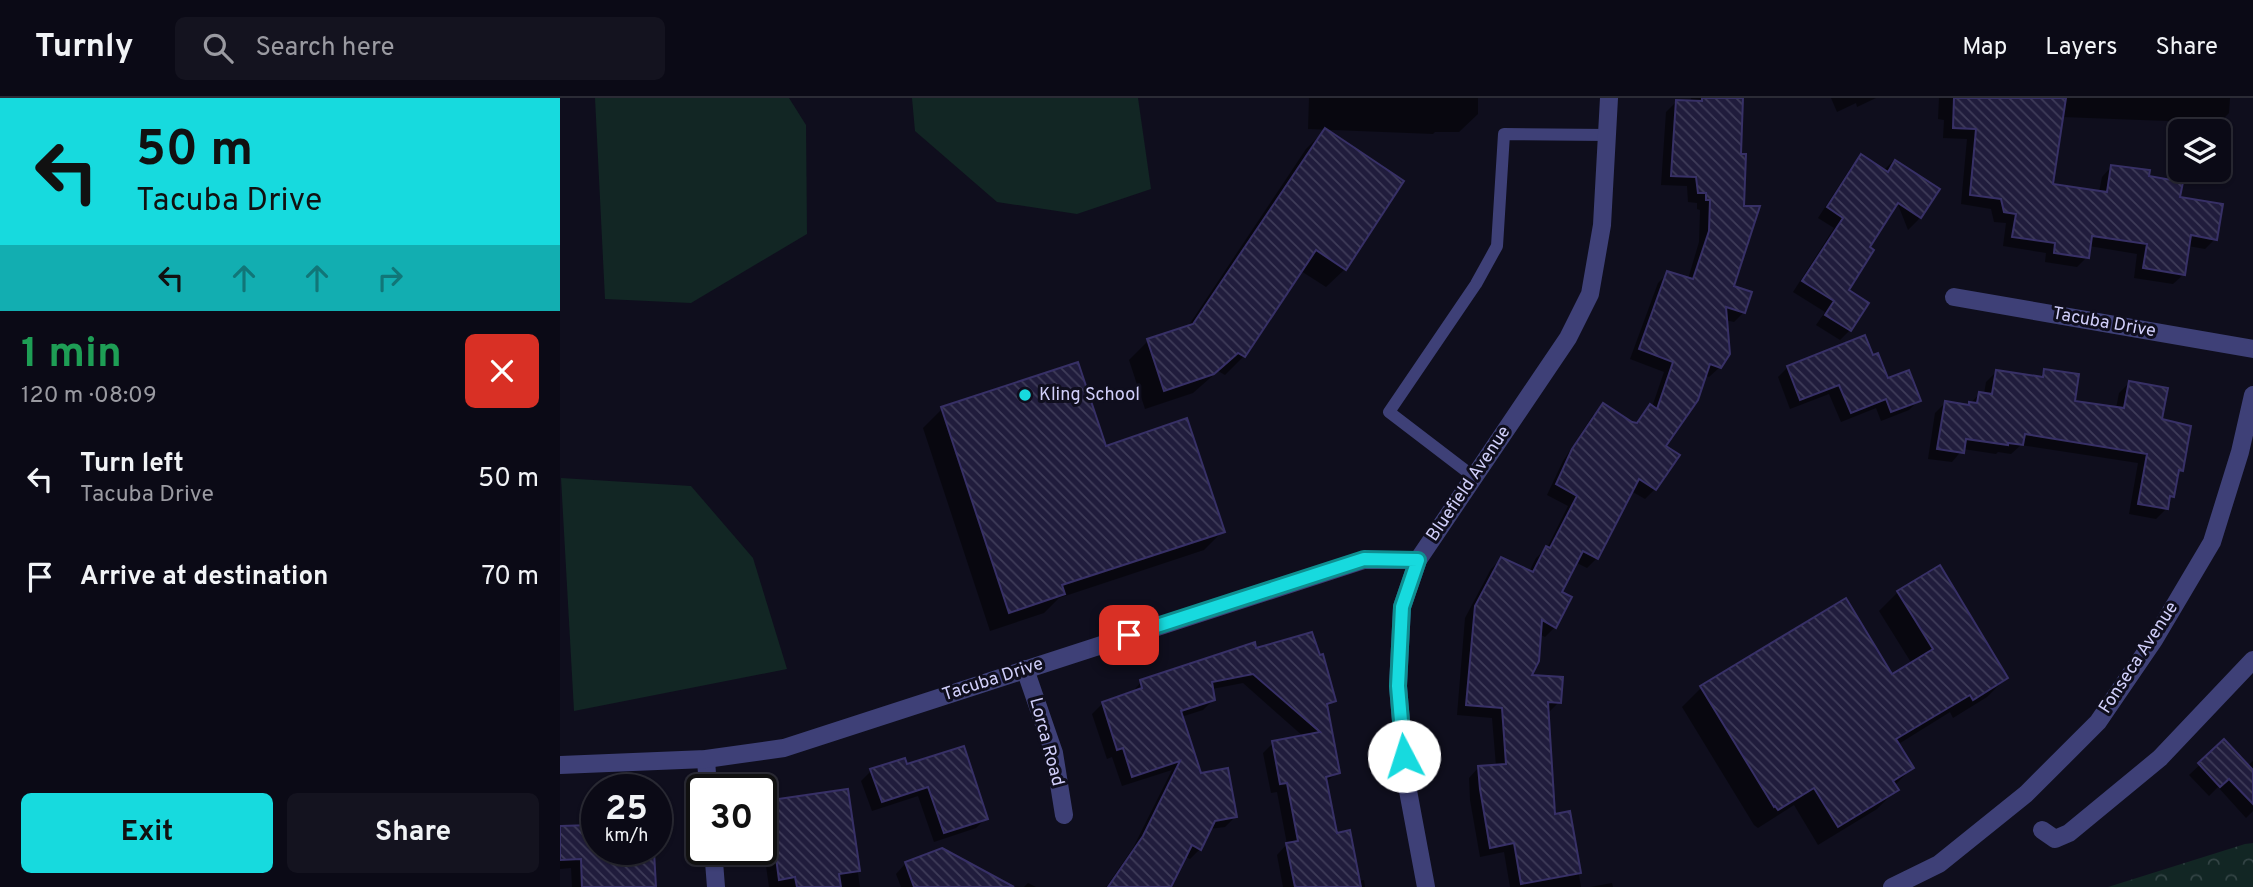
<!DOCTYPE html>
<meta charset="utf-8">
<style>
:root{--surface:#0b0a16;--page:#14131f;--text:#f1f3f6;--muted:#9a9aa1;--line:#2b2b35;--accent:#17dade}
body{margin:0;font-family:Overpass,sans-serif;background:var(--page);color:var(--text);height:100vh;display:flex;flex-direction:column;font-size:26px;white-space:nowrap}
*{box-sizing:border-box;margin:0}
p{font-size:23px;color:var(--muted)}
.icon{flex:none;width:38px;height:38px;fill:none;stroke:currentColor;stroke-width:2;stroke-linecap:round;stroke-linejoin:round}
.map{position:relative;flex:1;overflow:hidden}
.panel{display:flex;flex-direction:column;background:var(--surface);width:560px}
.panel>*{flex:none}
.banner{background:#17dade;color:#111;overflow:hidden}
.controls{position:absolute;left:1608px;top:21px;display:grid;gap:14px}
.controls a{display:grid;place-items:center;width:63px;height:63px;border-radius:10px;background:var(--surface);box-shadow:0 2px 5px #0004,0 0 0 2px var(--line);font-size:35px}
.speed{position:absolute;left:21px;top:676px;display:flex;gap:14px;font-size:35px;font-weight:700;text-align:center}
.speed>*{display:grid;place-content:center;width:91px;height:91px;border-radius:50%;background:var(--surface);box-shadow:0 2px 5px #0004,0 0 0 2px var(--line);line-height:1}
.speed small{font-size:18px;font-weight:400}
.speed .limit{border:4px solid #111;border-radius:10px;background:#fff;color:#111}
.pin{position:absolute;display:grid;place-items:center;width:60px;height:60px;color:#fff;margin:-30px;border-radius:14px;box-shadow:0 4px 10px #0006}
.me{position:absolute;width:77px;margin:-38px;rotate:355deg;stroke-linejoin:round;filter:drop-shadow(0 0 5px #0008)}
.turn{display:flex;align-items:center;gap:24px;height:147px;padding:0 21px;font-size:32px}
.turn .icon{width:91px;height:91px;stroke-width:2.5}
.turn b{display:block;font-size:49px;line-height:60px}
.lanes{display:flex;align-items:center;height:66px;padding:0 21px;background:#0003;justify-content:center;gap:35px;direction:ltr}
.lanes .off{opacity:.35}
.round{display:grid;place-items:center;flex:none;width:74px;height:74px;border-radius:10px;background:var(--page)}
.overview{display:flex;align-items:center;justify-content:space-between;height:119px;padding:0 21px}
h1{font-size:42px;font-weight:700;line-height:52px;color:#1e9e55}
.cta{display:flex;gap:14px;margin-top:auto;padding:14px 21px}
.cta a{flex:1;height:80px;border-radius:10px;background:var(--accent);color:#111;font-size:28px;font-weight:700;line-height:80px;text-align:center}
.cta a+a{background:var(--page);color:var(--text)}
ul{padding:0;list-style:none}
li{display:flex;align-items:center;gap:21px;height:98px;padding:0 21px}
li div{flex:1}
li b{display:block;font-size:26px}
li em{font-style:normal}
header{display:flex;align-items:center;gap:42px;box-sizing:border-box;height:98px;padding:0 35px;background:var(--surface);border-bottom:2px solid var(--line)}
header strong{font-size:33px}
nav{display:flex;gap:38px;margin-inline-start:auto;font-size:24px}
.search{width:490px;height:63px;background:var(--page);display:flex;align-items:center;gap:18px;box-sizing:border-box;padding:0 24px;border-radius:10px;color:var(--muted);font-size:26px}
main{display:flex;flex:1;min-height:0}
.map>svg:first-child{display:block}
.grass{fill:#122624}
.forest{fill:url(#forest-crowns)}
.shadow{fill:#0007}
.building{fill:url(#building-back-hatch);stroke:#373066;stroke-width:2}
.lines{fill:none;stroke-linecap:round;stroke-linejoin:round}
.service{stroke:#3e4077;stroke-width:12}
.minor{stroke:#3e4077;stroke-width:18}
.route-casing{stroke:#0f8e90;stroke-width:18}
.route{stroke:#17dade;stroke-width:12}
.poi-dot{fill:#17dade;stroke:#0f0e1d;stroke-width:2.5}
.labels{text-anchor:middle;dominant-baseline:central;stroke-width:6;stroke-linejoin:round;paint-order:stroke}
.street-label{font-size:18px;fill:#d1cffa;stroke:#0f0e1d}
.poi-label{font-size:18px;fill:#d1cffa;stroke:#0f0e1d;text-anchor:start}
</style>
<header>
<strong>Turnly</strong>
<div class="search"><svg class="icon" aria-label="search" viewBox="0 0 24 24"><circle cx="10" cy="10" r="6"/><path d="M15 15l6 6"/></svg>Search here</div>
<nav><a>Map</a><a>Layers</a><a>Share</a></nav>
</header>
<main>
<section class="panel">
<div class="banner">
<div class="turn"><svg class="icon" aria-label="left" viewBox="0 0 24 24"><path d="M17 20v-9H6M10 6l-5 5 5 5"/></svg><div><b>50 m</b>Tacuba Drive</div></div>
<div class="lanes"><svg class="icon" aria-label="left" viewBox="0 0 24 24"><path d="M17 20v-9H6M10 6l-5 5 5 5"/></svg><svg class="icon off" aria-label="ahead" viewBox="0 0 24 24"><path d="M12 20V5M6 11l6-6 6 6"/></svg><svg class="icon off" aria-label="ahead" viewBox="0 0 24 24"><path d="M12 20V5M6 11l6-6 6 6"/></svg><svg class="icon off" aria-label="right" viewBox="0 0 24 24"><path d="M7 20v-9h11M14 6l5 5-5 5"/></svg></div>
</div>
<div class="overview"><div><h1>1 min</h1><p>120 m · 08:09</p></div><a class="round" style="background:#d93025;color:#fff"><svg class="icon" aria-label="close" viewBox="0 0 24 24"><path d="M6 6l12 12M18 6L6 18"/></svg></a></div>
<ul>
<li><svg class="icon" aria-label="left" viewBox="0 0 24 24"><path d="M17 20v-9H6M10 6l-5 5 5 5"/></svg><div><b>Turn left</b><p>Tacuba Drive</p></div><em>50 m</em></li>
<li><svg class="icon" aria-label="arrive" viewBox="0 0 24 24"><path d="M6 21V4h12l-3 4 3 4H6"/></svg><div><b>Arrive at destination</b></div><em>70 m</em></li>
</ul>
<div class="cta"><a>Exit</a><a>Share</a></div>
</section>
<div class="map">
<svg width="1693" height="789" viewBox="0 0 1693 789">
<defs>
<pattern id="forest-crowns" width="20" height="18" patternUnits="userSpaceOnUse" patternTransform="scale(1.75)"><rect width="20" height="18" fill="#122624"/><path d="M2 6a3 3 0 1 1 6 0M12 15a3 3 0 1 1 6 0" fill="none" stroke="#334445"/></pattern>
<pattern id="building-back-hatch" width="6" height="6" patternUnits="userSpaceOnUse" patternTransform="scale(1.75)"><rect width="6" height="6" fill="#201c3c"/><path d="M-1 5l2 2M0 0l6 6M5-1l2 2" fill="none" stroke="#3f3c59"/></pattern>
</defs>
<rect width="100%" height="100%" fill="#0f0e1d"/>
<g class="grass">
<path d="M35 0H229L246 27 247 136 131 205 45 201Z"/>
<path d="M352 0H578L591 91 517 116 437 104 355 33Z"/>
<path d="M1 380 131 388 193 460 227 571 14 613Z"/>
</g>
<path class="forest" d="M1693 745V789H1548L1685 746Z"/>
<g class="shadow">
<path d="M749 0H918V16L899 34H875L873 36 748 31Z"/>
<path d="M1131 0H1182L1172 189 1184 214 1174 224 1165 222 1160 269 1149 279 1144 277 1104 348 1118 357 1095 391 1085 401 1071 393 1037 460 1027 470 1015 464 999 495 995 529 985 539 979 536 969 578 999 604 989 614H987L993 718 1008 715 1021 789H950L944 754 920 759 910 702 909 680 919 669 936 668 932 620 897 617 905 520 931 471 941 461 969 474 976 460 987 450 1008 408 987 397 1003 363 1033 317 1043 307 1075 327 1090 308 1092 309 1104 274 1070 261 1098 185 1108 175 1128 181 1139 144 1140 112 1137 111V105L1128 104 1127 88 1101 87 1106 14 1116 4 1130 5Z"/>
<path d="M1271 0H1316L1297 9 1296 5 1277 14Z"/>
<path d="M1379 0H1670L1669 15 1659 25 1502 19 1491 87 1539 94 1542 79 1552 68 1587 80 1618 101 1655 141 1645 151 1628 148 1624 176 1613 186 1574 180 1577 156 1529 148 1527 159 1517 169 1485 164 1486 155 1443 148 1446 125 1434 124 1431 111 1401 106 1407 41 1383 40 1384 22 1378 21Z"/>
<path d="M765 32 785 171 766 189 741 173 684 258 665 277 658 273 633 295 585 311 569 262 588 243 627 230 746 51Z"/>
<path d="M1301 59 1323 73 1333 63 1377 92 1358 122 1348 132 1337 104 1307 149 1286 193 1290 232 1280 242 1256 227 1265 214 1233 194 1274 130 1258 120 1291 69Z"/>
<path d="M1312 259 1327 282 1359 302 1349 312 1321 323 1316 310 1281 324 1269 296 1230 311 1218 279 1228 269Z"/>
<path d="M1485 273 1513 304 1556 311 1559 295 1569 285 1600 322 1621 372 1616 377 1613 398 1608 403 1607 410 1596 421 1569 416 1578 365 1461 347 1451 356 1438 354 1436 356 1403 351 1392 364 1368 361 1375 315 1385 305 1407 308 1420 296H1424L1426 284 1436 274 1478 280Z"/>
<path d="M382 311 545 350 663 433 644 452 499 500 484 515 430 533 363 330Z"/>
<path d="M1338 494 1446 580 1427 599 1393 620 1390 614 1337 647 1352 670 1334 688 1336 692 1317 711 1258 747 1234 707 1198 730 1194 727 1122 609 1141 590 1285 502 1331 578 1352 566 1319 513Z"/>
<path d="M695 552 774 603 766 610 778 674 765 685 776 737 798 783 804 782 805 789H723L717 757 727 746 717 694 711 695 703 655 713 645 744 639 683 585 652 591 654 601 643 612 621 619 640 677 675 719 665 729 649 731 640 751 630 761 624 758 609 789H546L573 750 612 672 562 688 552 659 547 661 532 616 543 605 571 596 581 584Z"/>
<path d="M1664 644 1687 668 1693 663V713L1686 720 1658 689 1649 698 1629 677Z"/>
<path d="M346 669 426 720 416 730 374 744 358 698 312 713 301 683 311 673Z"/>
<path d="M286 693 300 789H209L205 761H201L199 751H201V708L204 704Z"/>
<path d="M0 730 37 751H89L94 789H12L11 770 0 771Z"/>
<path d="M346 765 450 789H341L336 776Z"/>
<path d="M468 785 476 789H464Z"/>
<path d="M1052 785 1053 789H1030Z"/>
</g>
<g class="building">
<path d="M1142 0H1183L1181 56H1186L1184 108H1200L1174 188 1192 194 1185 215 1166 209 1170 256 1161 270 1150 266 1138 302 1106 348 1120 357 1096 392 1079 381 1038 461 1023 453 1002 494 1012 499 996 530 982 522 979 563 972 577 1003 579 1001 605 988 604 995 716 1010 713 1021 775 961 786 954 745 930 750 920 691 918 668 946 666 942 610 906 607 915 508 941 459 973 474 986 448 990 450 1017 398 996 386 1012 351 1043 305 1072 324 1077 325 1090 306 1097 311 1113 264 1079 251 1107 173 1133 181 1149 133 1150 102H1146V95H1138L1136 79 1111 78 1116 2 1142 3Z"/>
<path d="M1394 0H1506L1493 86 1547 94 1551 67 1590 72 1589 78 1623 84 1620 99 1663 106 1657 142 1631 137 1625 177 1583 170 1587 146 1532 138 1529 160 1494 155 1495 145 1452 139 1456 116 1444 114 1441 101 1410 97 1416 31 1393 30Z"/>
<path d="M765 30 844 83 786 172 756 152 685 259 678 255 654 276 604 293 587 241 633 226Z"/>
<path d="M1301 56 1328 74 1335 62 1380 91 1361 120 1338 105 1310 149 1314 152 1289 192 1309 205 1291 233 1265 217 1274 203 1242 183 1283 120 1267 109Z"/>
<path d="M1305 237 1313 257 1318 255 1328 280 1349 272 1361 303 1331 314 1326 301 1291 315 1279 287 1240 302 1227 268Z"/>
<path d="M518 264 546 348 627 320 665 434 502 487 505 496 449 515 381 309Z"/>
<path d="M1484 271 1519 276 1515 303 1564 310 1569 283 1608 290 1602 321 1631 328 1623 373 1619 372 1614 399 1610 398 1608 411 1578 406 1587 356 1465 336 1463 347 1448 345V347L1406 341 1404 355 1377 351 1385 303 1409 307V304L1417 305 1419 294 1432 296 1436 272 1483 279Z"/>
<path d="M1380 467 1448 580 1413 602 1410 597 1336 641 1354 670 1333 683 1339 692 1278 729 1254 690 1218 712 1215 708 1214 709 1140 588 1286 500 1332 576 1373 551 1337 493Z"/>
<path d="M752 534 760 557 763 556 776 603 767 606 780 675 766 679 777 735 790 732 801 789H735L726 745 738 743 727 685 720 686 712 643 760 634 693 576 652 584 655 602 621 613 641 675 668 670 677 719 655 723 641 752 632 747 611 789H548L583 738 620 663 572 679 563 650 557 652 542 604 582 590 580 582 662 555 695 544 696 550Z"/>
<path d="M1664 641 1693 672V706L1669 681 1660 689 1638 665Z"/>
<path d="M404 648 428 721 384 735 368 689 322 704 310 671 345 660 347 666Z"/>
<path d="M288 691 300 773 279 776 281 789H237L235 779 219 782 215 752H211L204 703Z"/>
<path d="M31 727V733H37V751H91L94 753 96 789H22L21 761 0 762V728Z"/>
<path d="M382 750 454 789H354L345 764Z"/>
</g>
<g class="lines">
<path class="service" d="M914 379 829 314 916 186 937 148 944 36 1048 37"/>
<g class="minor">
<path d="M1394 199 1693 251"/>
<path d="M465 571 494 655 504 717"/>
<path d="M146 661 148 691"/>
<path d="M0 667 146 661 224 650 804 462H858"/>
<path d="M1482 732 1495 741 1509 735 1600 660 1693 562"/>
<path d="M153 751 156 789"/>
<path d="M866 789 846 682 838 588 842 509 858 462 1008 240 1030 196 1042 127 1049 0"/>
<path d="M1332 789 1379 766 1466 696 1538 624 1594 542 1652 444 1680 354 1693 297"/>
</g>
</g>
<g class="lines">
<g class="route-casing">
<path id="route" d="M569 537 804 461 858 462 842 509 838 588 844 658"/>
</g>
<use href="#route" class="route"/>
</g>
<circle class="poi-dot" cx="465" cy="297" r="7"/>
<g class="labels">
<g class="street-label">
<text transform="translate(1544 225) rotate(10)">Tacuba Drive</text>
<text transform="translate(909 386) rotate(-56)">Bluefield Avenue</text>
<text transform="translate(1579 560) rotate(-57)">Fonseca Avenue</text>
<text transform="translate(433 582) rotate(-18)">Tacuba Drive</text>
<text transform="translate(486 644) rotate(75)">Lorca Road</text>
</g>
<g class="poi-label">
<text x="479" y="297">Kling School</text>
</g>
</g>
</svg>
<div class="controls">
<a><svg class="icon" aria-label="layers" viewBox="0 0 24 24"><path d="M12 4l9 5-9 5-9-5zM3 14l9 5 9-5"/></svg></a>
</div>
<div class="speed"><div>25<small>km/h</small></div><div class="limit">30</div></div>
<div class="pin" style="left:569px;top:537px;background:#d93025"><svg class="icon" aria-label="arrive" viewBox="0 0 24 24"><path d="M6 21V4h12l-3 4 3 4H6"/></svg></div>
<svg class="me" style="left:844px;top:658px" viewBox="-20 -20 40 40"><circle r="19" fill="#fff"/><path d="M0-13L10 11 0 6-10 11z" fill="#17dade"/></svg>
</div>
</main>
